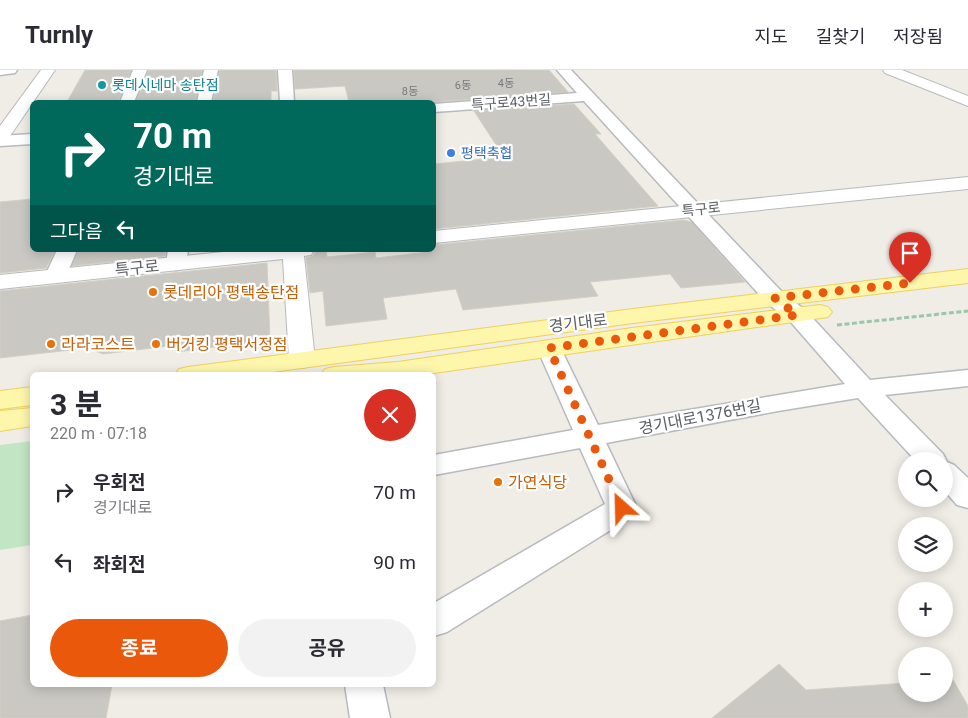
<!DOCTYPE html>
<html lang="ko">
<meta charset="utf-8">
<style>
:root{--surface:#fff;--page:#f2f2f3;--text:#2b2b33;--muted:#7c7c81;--line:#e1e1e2;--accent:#ea580c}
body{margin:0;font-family:Roboto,"Noto Sans KR",sans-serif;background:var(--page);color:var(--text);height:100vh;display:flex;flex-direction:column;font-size:19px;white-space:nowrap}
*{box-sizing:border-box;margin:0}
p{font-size:16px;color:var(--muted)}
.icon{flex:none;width:28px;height:28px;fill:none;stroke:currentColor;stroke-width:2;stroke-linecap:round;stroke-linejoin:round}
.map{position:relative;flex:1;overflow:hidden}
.details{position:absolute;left:30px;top:302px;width:406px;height:315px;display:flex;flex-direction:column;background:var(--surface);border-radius:8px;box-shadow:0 2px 12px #0003}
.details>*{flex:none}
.hud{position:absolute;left:30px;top:30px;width:406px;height:152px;border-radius:8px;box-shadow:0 2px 12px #0003;background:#00695c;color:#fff;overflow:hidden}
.fabs{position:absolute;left:898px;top:382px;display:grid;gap:10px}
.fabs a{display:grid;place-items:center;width:55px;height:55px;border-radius:50%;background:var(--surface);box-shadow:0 2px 12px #0003;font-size:25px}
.pin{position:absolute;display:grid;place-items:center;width:42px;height:42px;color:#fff;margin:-51px -21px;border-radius:50% 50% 50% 0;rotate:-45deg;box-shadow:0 0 5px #0007}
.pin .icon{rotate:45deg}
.me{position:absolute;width:55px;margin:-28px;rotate:335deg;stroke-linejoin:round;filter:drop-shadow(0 0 4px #0008)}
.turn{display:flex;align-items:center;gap:18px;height:105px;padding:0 20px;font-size:22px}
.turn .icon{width:65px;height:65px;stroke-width:2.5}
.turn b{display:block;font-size:35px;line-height:42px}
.then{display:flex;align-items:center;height:48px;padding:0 20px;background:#0003;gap:10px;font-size:19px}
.round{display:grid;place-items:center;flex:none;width:52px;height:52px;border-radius:26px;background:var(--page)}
.summary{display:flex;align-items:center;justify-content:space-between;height:85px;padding:0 20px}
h1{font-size:30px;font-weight:700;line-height:38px}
.button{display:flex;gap:10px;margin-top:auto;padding:10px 20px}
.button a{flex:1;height:58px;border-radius:30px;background:var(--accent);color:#fff;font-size:20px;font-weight:700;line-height:58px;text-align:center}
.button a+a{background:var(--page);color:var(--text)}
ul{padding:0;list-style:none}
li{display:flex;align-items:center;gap:15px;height:70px;padding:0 20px}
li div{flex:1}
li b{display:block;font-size:19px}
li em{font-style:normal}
header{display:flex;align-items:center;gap:30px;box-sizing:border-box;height:70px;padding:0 25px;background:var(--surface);border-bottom:1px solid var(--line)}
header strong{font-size:24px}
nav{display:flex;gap:28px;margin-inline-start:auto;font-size:18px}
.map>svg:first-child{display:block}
.green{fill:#c2e6c4}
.building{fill:#cac8c2;stroke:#d3cfc3}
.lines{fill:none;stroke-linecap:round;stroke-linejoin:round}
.minor-casing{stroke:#b7babe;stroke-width:3}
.tertiary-casing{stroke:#b7babe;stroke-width:2}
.primary-casing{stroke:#efd05e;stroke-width:2}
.path{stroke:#9bc6ab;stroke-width:3;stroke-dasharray:5 2.5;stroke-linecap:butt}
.minor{fill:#fff;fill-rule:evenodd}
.tertiary{fill:#fff;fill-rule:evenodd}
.primary{fill:#fdf6ab;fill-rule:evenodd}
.route{stroke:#ea580c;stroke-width:9;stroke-dasharray:0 16.2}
.culture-dot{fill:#0f9aa8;stroke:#fff;stroke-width:2}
.shop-dot{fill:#3f7fe0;stroke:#fff;stroke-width:2}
.food-dot{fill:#e8710a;stroke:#fff;stroke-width:2}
.labels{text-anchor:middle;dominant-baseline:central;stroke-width:4.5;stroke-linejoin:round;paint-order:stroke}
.far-number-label{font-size:11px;fill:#787a7c}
.far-culture-label{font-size:14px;fill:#0d838f;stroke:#fff;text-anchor:start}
.far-street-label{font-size:14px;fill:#5c6065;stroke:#fff}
.far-shop-label{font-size:14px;fill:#366cbe;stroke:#fff;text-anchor:start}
.street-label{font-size:16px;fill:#5c6065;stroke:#fff}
.food-label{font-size:16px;fill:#c56008;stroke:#fff;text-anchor:start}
</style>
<header>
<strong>Turnly</strong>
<nav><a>지도</a><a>길찾기</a><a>저장됨</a></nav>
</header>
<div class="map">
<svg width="968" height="648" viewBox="0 0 968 648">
<rect width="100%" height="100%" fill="#efede5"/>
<path class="green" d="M32 371V475L0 480V375Z"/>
<g class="building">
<path d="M85 0H131L118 32H67Z"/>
<path d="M149 0H202L195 32H136Z"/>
<path d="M220 0H276L277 21H271V32H213Z"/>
<path d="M294 0H549L568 22 433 32H349L345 16 295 19Z"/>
<path d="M574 34 601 64H595L658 136 434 159V94L504 87 474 41Z"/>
<path d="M32 129V180H55L46 198 0 203V132Z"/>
<path d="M683 150 692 152 745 212 681 218 670 204 590 212 598 226 463 240 456 219 383 228 387 249 326 256 323 221 310 223 306 188 313 186 316 180H326L327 187 375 182 376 188 428 182 427 180H434V175Z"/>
<path d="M79 180H166L165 186 72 196Z"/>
<path d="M267 193 270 270 176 282 177 275 103 284 88 278 0 288V221Z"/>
<path d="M32 545V615H112L106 648H0V551Z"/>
<path d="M779 594 806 620 906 613V624H944V594L968 636V648H712Z"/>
</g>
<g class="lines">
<g class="minor-casing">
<g id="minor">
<path d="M0 0H17L15 3 0 5Z"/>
<path d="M133 0H147L134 32H120Z"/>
<path d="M204 0H218L211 32H197Z"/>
<path d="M278 0H292L294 32H280Z"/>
<path d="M557 0H571L783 223 805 240 870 310 968 300V316L885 325 943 384 947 392 954 395 968 408V438L957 435 944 420V391H916L858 328 778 341 606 373 637 438 633 446 447 562 434 566V533L605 434 580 378 434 405V385L573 360 537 278 540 273 549 271 558 273 598 355 845 314 789 250 767 233 584 31 434 42V34L577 23Z"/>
<path d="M32 64V74L0 76V66Z"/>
<path d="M57 180H77L64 211 56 212 48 211 45 206Z"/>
<path d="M168 180H188L186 194 183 198 176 200 169 198 166 194Z"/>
<path d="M345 615H383L390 648H350Z"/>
</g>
</g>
<g class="tertiary-casing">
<g id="tertiary">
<path d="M41 0H55L6 72 0 73V56Z"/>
<path d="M883 0H902L968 26V36L885 3Z"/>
<path d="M968 107V119L434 173V161Z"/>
<path d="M242 180H314L311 185 304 186 315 290 311 296 302 298 293 296 289 290 283 189 0 219V205Z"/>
</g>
</g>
<g class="primary-casing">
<g id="primary">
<path d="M968 199V213L633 253 250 305H175L179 299 188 297 633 239Z"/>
<path d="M820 235 828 237 832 242 828 247 420 305H321L325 299 334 297 398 292 632 258Z"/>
<path d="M32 317V335L0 339V321Z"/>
<path d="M32 338V356L0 361V341Z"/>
</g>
</g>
<path class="path" d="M837 255 968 241"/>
<use href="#minor" class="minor"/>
<use href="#tertiary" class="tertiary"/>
<use href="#primary" class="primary"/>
</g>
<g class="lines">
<path class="route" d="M622 438 549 278 797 245 775 228 910 213"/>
</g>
<circle class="culture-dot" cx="102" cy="15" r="5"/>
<circle class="shop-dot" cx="451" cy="83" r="5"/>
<g class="food-dot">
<circle cx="153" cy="222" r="5"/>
<circle cx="51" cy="274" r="5"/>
<circle cx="156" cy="274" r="5"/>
<circle cx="498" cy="412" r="5"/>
</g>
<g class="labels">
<g class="far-number-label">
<text x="506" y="13">4동</text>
<text x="463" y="15">6동</text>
<text x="410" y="21">8동</text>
</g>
<g class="far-culture-label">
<text x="112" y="15">롯데시네마 송탄점</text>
</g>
<g class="far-street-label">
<text transform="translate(511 32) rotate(-4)">특구로43번길</text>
<text transform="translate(701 139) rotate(-6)">특구로</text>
</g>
<g class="far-shop-label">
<text x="461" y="83">평택축협</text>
</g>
<g class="street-label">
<text transform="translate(137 198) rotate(-6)">특구로</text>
<text transform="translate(578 253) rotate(-7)">경기대로</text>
<text transform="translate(700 347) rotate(-11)">경기대로1376번길</text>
</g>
<g class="food-label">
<text x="163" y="222">롯데리아 평택송탄점</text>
<text x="61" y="274">라라코스트</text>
<text x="166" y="274">버거킹 평택서정점</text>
<text x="508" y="412">가연식당</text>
</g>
</g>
</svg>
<div class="fabs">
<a><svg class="icon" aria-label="search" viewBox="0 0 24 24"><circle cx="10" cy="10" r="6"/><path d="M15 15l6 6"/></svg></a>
<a><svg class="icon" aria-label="layers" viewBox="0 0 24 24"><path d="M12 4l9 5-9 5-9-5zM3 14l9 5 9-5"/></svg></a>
<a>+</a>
<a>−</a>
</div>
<div class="pin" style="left:910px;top:213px;background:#d93025"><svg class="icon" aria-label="arrive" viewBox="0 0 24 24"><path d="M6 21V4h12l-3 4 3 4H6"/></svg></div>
<svg class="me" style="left:622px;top:438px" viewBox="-20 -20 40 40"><path d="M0-17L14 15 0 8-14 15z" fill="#ea580c" stroke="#fff" stroke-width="4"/></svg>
<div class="hud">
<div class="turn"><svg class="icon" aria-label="right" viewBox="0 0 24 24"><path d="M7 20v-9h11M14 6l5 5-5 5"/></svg><div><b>70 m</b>경기대로</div></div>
<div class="then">그다음<svg class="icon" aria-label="left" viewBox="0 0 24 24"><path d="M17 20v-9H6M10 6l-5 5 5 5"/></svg></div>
</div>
<section class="details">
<div class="summary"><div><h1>3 분</h1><p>220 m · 07:18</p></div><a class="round" style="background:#d93025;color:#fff"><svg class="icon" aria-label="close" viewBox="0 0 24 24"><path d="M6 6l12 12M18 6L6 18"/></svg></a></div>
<ul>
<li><svg class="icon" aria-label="right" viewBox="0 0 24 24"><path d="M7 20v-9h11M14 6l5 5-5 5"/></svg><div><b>우회전</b><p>경기대로</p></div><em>70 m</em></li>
<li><svg class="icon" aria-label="left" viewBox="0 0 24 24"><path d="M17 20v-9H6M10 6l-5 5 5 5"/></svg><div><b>좌회전</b></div><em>90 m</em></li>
</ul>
<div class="button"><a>종료</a><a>공유</a></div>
</section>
</div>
